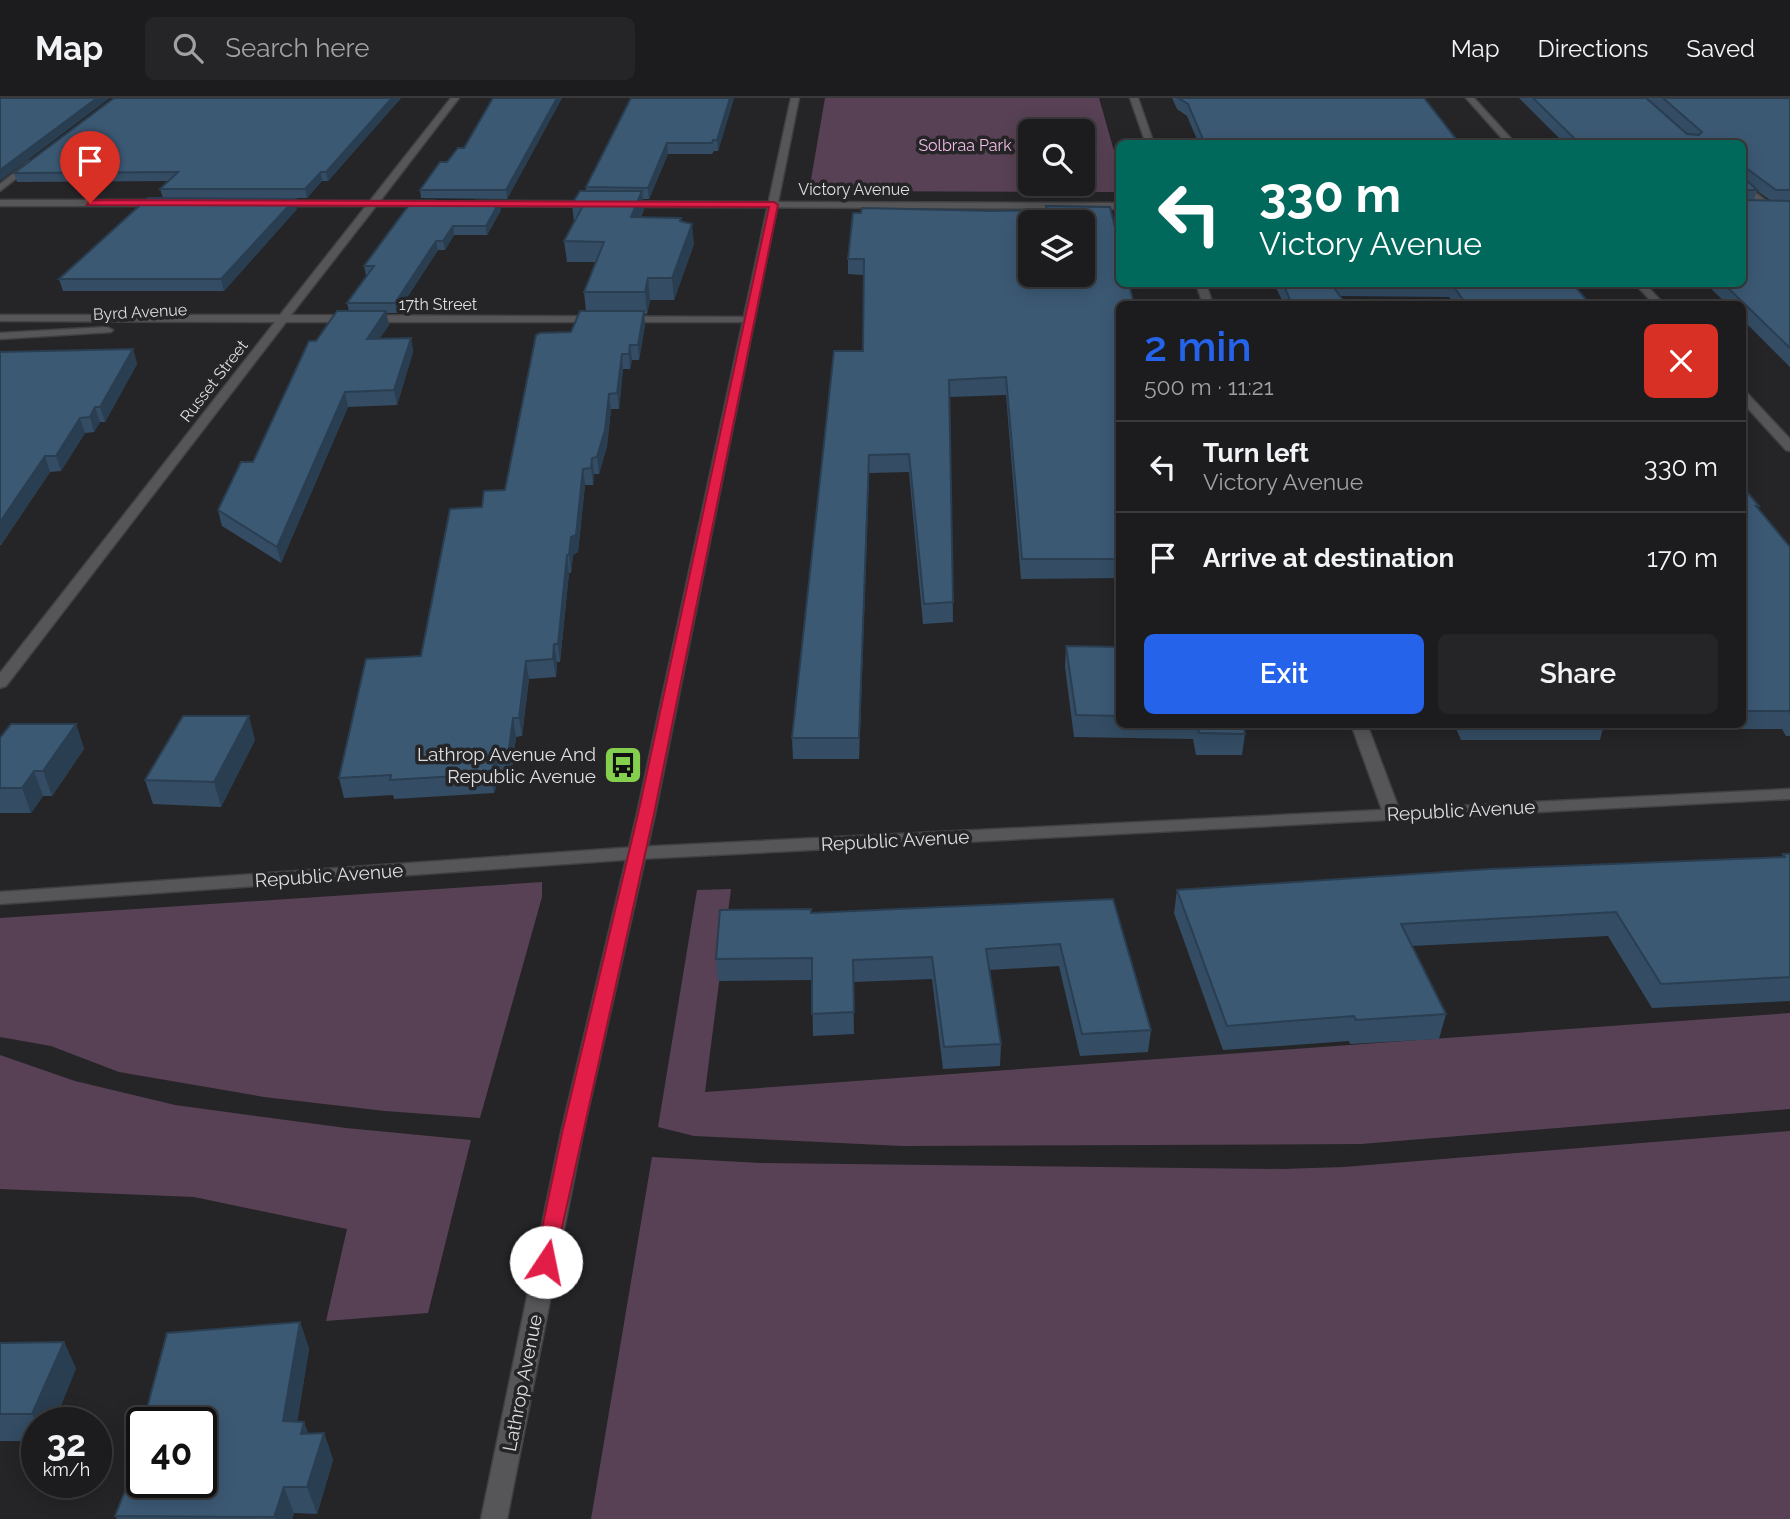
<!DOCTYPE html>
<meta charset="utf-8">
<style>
:root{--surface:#1c1c1e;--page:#252527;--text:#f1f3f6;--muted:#a0a1a4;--line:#3a3a3c;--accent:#2563eb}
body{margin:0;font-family:Raleway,sans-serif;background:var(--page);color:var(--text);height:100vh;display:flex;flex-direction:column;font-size:26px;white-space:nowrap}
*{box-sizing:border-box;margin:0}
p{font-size:23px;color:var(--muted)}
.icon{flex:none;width:38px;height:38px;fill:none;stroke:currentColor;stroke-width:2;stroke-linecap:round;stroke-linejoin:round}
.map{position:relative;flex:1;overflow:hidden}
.side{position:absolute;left:1116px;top:203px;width:630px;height:427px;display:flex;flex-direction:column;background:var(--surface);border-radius:10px;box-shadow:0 4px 18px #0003,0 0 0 2px var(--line)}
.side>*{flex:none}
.top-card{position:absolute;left:1116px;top:42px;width:630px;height:147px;border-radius:10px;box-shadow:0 4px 18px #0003,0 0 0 2px var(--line);background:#00695c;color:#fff;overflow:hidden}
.controls{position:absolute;left:1018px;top:21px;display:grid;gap:14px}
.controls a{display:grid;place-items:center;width:77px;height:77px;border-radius:10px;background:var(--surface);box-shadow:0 4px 18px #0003,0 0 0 2px var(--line);font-size:35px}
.speed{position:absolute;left:21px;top:1309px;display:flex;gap:14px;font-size:35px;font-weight:700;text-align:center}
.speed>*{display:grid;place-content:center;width:91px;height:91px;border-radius:50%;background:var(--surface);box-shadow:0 4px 18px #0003,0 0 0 2px var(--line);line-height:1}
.speed small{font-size:18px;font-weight:400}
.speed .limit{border:4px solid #111;border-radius:10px;background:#fff;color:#111}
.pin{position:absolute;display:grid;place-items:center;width:60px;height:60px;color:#fff;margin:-72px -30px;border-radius:50% 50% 50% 0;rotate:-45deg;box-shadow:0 0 7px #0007}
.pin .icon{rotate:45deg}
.me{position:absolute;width:77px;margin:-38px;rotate:11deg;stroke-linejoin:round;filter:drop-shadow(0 0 5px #0008)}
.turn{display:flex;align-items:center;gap:24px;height:147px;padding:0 28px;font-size:32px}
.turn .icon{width:91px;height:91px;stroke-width:2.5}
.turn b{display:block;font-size:49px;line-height:60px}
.round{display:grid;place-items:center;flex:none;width:74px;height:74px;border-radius:10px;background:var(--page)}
.summary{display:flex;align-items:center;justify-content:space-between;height:119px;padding:0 28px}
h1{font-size:42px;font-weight:600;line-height:52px;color:var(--accent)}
.cta{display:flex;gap:14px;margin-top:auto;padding:14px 28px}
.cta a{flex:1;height:80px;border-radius:10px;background:var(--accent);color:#fff;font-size:28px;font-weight:600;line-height:80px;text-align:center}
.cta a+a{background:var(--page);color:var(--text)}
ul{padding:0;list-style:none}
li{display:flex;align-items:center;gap:21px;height:91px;padding:0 28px;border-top:2px solid var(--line)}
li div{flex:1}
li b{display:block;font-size:26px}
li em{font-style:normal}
header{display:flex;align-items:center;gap:42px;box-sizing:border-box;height:98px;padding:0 35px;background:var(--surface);border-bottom:2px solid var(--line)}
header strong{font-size:33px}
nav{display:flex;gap:38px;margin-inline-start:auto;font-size:24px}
.search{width:490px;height:63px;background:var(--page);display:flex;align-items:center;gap:18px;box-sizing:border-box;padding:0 24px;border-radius:10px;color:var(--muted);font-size:26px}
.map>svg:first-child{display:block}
.green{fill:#584154;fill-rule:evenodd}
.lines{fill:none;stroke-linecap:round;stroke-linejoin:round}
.lane-casing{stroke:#404042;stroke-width:3}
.street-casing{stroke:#404042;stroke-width:3}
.secondary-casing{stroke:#404042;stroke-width:3}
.lane{fill:#565659;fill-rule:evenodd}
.street{fill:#565659;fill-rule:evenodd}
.secondary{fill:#565659;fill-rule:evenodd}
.wall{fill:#344d64;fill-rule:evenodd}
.shaded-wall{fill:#2a3e51}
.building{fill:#3c5974;stroke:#2a3e51;stroke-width:2;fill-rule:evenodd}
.route{fill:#e11d48;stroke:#92132f;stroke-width:2}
.labels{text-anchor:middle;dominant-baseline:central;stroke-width:7;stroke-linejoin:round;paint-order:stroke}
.far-park-label{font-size:16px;fill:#f4bce9;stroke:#252528}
.far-street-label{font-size:16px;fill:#dedee0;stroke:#252528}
.poi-label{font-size:19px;fill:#dedee0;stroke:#252528;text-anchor:end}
.street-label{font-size:19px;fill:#dedee0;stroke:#252528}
</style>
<header>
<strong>Map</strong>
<div class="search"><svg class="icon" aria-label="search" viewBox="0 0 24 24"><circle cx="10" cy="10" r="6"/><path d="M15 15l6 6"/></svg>Search here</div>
<nav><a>Map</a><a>Directions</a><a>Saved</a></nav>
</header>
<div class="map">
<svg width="1790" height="1421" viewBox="0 0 1790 1421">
<rect width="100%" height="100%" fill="#252528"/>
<g class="green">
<path d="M825 0H1099L1120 74V94L809 93ZM1031 33H1083V86H1031Z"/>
<path d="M542 784V799L480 1020 385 1013 264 999 119 974 51 948 0 939V820Z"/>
<path d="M731 791 705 994 1790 915V1011L1361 1046 902 1048 694 1038 658 1029 697 792Z"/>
<path d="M0 957 75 983 175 1007 346 1030 471 1042 428 1215 326 1223 347 1131 194 1099 0 1091Z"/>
<path d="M1790 1033V1421H591L652 1059 760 1065 1282 1071 1344 1069Z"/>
</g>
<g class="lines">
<g class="lane-casing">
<path id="lane" d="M1743 85 1773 108V112H1767L1743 93Z"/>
</g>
<g class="street-casing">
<g id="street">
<path d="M451 0H459L380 103H434L437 104V108H376L291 217 750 219 754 220V224H286L6 588 0 590V575L275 224 0 223V217H280L366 108H273L270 107V103H370Z"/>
<path d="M1130 0H1138L1154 46H1146Z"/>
<path d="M1466 0H1474L1516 46H1507Z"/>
<path d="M29 63 36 65 0 93V86Z"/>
<path d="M0 102H165L170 105 165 108H0Z"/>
<path d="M476 103 1120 105V111L473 108V104Z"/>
<path d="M1196 186H1206L1213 206H1203Z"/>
<path d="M1635 186H1645L1664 206H1654Z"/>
<path d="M107 229 113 232 111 234 0 241V235Z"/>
<path d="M1743 294 1747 295 1790 341V353L1786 352 1743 305Z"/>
<path d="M1351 626H1367L1399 711 1790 691V701L637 761 0 806V794L637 749 1382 712Z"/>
</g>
</g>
<g class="secondary-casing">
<path id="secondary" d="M791 0H799L655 716 583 1035 507 1421H481L561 1035 637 716Z"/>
</g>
<use href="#lane" class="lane"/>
<use href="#street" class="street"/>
<use href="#secondary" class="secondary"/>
</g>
<g class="wall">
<path d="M114 0H401L328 83H322L307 100H163L160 91 168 83 17 84 14 75Z"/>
<path d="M562 0 507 101 421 100 420 92 464 50Z"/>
<path d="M734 0 718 53H714L712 56H668L649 101H643L644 112 641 119 681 120V124L694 146 674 202H650L647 216H644L645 227 639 262H632L630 271H623L619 311H611L607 348 599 376H594L593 387H585L578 454 573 457 571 475H569L560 564H557L556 579 529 581 522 638 516 639 511 678H500L494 695 394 701 393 697 344 700 339 680 421 558 482 409 505 392 571 234 586 213 584 194 596 164H567L564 143 574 124 572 106 586 93V89Z"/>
<path d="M1172 0H1424L1460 46H1199L1187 18 1177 11Z"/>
<path d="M1519 0H1646L1688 36 1647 0H1790V269L1743 222V206H1727L1706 186H1743V46H1565ZM1757 93 1770 102H1754Z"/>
<path d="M412 103 501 112 487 137H454L445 152H438L397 215H386L389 227 379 241 411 240 413 254 397 307 348 309 281 465 222 428 218 412 253 364 316 243 349 213 347 205 367 177H366L364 168Z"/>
<path d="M1046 108 1120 206V482V480L1021 481 1006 297 950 299 953 524 923 526 909 374 869 375 859 661H793L792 640 863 253V177L848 176V161L993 113 1046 112Z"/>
<path d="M297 111 224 193H63L59 181Z"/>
<path d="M1274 186H1573L1590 206H1454L1449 199 1340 198 1346 206H1284Z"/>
<path d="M133 251 137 266 105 324H100L94 334 85 335 61 373 50 374 1 447H0V254Z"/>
<path d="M1743 389 1759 408 1758 410 1790 449V638H1786L1782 631H1735L1732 626H1743Z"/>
<path d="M1066 548 1120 549V626H1243L1245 636 1242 657H1196L1193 641 1074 639 1065 569Z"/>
<path d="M76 626 84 651 52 698H43L31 715H0V640Z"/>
<path d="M1454 626H1604L1600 642H1461Z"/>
<path d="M255 642 221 709 153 706 145 682Z"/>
<path d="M1783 756H1790V903L1652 910 1608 838 1412 848 1446 916 1439 941 1350 946 1349 943 1223 952 1174 815 1177 792 1782 759Z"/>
<path d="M1113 801 1151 932 1148 954 1080 958 1059 868 989 872 1001 946 1000 968 943 971 932 881 853 884 854 936 813 938 812 882 718 883 716 861 812 815Z"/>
<path d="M300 1224 309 1251 297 1324 308 1335H324L333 1362 317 1416 294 1415 292 1421H117L115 1418 201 1325H151L146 1314Z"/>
<path d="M64 1244 76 1271 37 1325V1343H0V1245Z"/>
</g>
<g class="shaded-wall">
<path d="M97 0H110L0 83V72Z"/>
<path d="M392 0H401L328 83 326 74Z"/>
<path d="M557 0H562L507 101 506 92Z"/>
<path d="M730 0H734L718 53 717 42Z"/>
<path d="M667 45 668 56 649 101 648 90Z"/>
<path d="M321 74 322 83 307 100 305 91Z"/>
<path d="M642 93 644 112 632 140 631 119Z"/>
<path d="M295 101 297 111 224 193 221 181Z"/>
<path d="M500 103 501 112 487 137 486 128Z"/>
<path d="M692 126 694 146 674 202 672 180Z"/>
<path d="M453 128 454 137 445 152 443 143Z"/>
<path d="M436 143 438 152 397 215 395 205Z"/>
<path d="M648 180 650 202 647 216 645 194Z"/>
<path d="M386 213 389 227 370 255 367 241Z"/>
<path d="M644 213 645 227 639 262 638 247Z"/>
<path d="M411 240 413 254 397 307 394 292Z"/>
<path d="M630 247 632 262 630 271 629 256Z"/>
<path d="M133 251 137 266 105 324 100 309Z"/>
<path d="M622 256 623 271 619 311 617 295Z"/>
<path d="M345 294 348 309 281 465 277 449Z"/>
<path d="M609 296 611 311 607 348 599 376 597 359Z"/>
<path d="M95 309 100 324 94 334 90 319Z"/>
<path d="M80 320 85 335 61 373 56 358Z"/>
<path d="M869 357V375L859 661V640Z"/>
<path d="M45 358 50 374 1 447 0 444V424Z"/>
<path d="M592 360 594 376 593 387 591 370Z"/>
<path d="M583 371 585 387 578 454 573 457 571 475 569 457 571 439Z"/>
<path d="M567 457 569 475 560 564 558 546Z"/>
<path d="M554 546 557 564 556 579 553 561Z"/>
<path d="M526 563 529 581 522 638 519 620Z"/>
<path d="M249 618 255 642 221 709 214 684Z"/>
<path d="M513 620 516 639 511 678 508 659Z"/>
<path d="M76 626 84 651 52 698 43 673Z"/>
<path d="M496 659 500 678 494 695 491 676Z"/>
<path d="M34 673 43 698 31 715 22 690Z"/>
<path d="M300 1224 309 1251 293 1350 283 1323Z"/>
<path d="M64 1244 76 1271 54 1325H37L32 1316Z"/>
<path d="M304 1324 314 1350 301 1336Z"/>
<path d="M324 1335 333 1362 317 1416 307 1389Z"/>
<path d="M284 1389 294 1415 292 1421H275L274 1419Z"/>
</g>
<g class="building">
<path d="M0 0H97L0 72Z"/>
<path d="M114 0H392L326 74H321L305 91H160L178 74 14 75Z"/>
<path d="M493 0H557L506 92H420L440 64H447L458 50H464Z"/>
<path d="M631 0H730L717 42H713L712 45H667L648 90 586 89Z"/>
<path d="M1178 0H1424L1460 46H1205L1188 6Z"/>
<path d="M1533 0H1646L1687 36 1699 37 1702 34 1663 0H1790V92H1776L1746 70 1744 80 1757 92H1745V102L1790 103V250L1724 186H1743V46H1580Z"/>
<path d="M580 93H642L631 119 681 120 680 123 692 126 672 180H648L645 194H584L604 144 564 143 584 106H572Z"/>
<path d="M148 100 295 101 221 181H59Z"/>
<path d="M412 103H500L486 128H453L443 143H436L395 205H347L374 168H364Z"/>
<path d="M1046 108 1110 109 1120 150V186H1129L1134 206H1120V461H1022L1006 279 949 282 953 504 924 506 909 356 869 357 859 640H792L834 253H863L864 161H848L853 115H861L862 110 993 113 1047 112ZM1031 124H1083V177H1031Z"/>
<path d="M1283 186H1331L1346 206H1292Z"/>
<path d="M1452 186H1573L1590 206H1466Z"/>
<path d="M337 213H386L367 241 411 240 394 292 345 294 277 449 218 412 241 364H253L309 243H316Z"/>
<path d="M580 213H644L638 247H630L629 256H622L617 295 609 296 605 332 597 359 592 360 591 370 583 371 576 437 571 439 569 457H567L558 546H554L553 561 526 563 519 620H513L508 659H496L491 676 390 682 391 677 339 680 366 561 421 558 450 411 482 409 484 393 505 392 536 237 540 235 571 234Z"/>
<path d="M133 251 100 309H95L90 319 80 320 56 358H45L0 424V254Z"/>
<path d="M1743 389 1759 408H1756L1790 449V615L1789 613H1743Z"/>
<path d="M1066 548 1120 549V618L1076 617Z"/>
<path d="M183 618H249L214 684 145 682Z"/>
<path d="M11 626H76L43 673H34L22 690H0V640Z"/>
<path d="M1197 626H1243L1245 636 1199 635Z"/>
<path d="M1783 756H1790V879L1661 886 1616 814 1401 826 1446 916 1356 922 1354 918 1227 928 1177 792 1489 771 1785 759Z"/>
<path d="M1113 801 1151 932 1082 936 1060 846 986 851 1001 946 944 949 932 859 853 862 854 914 812 916V860L716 861 720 812 811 811V815Z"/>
<path d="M300 1224 283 1323 304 1324 301 1336 324 1335 307 1389H284L274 1419 115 1418 142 1350V1384H201V1325H152L156 1313 146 1314 167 1235Z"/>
<path d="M64 1244 32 1316H0V1245Z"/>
</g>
<path class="route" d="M90 102 774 104 778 107 654 716 553 1170 546 1173 538 1170 535 1164 562 1035 638 716 769 109 87 107Z"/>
<defs>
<g id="bus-square" transform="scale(2.0125)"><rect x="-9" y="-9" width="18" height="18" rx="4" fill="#84cf4d" stroke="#252528"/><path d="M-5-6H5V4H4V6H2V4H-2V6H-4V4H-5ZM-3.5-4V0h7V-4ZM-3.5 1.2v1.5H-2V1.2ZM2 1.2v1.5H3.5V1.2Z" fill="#111"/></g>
</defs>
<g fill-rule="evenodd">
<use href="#bus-square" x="623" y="667"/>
</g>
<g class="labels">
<g class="far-park-label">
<text x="965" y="47">Solbraa Park</text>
</g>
<g class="far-street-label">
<text x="854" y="91">Victory Avenue</text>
<text x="438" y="206">17th Street</text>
<text transform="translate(140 214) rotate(-3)">Byrd Avenue</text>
<text transform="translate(214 283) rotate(-52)">Russet Street</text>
</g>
<g class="poi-label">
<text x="596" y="656">Lathrop Avenue And<tspan x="596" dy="22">Republic Avenue</tspan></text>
</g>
<g class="street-label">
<text transform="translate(1461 712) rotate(-3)">Republic Avenue</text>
<text transform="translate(895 742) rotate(-3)">Republic Avenue</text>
<text transform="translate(329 777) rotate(-4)">Republic Avenue</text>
<text transform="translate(522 1285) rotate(-79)">Lathrop Avenue</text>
</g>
</g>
</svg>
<div class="controls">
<a><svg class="icon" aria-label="search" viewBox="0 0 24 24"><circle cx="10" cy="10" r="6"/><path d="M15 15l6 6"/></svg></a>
<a><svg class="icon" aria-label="layers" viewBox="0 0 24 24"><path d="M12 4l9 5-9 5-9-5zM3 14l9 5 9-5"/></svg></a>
</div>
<div class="speed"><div>32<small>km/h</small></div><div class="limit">40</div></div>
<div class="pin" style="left:90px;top:105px;background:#d93025"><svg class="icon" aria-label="arrive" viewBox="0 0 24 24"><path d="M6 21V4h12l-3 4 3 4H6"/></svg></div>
<svg class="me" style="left:546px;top:1164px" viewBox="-20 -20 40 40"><circle r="19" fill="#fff"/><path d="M0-13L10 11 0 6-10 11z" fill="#e11d48"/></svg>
<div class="top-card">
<div class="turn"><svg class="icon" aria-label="left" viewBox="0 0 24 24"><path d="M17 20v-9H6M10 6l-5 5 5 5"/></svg><div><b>330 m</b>Victory Avenue</div></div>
</div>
<section class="side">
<div class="summary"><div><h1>2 min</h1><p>500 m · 11:21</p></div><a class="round" style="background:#d93025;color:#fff"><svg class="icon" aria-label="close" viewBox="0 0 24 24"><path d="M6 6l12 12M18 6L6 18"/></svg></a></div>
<ul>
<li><svg class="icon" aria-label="left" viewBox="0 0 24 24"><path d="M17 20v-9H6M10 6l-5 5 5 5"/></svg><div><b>Turn left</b><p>Victory Avenue</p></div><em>330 m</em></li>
<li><svg class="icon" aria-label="arrive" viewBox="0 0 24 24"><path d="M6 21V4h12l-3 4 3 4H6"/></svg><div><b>Arrive at destination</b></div><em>170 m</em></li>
</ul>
<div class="cta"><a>Exit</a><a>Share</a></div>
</section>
</div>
